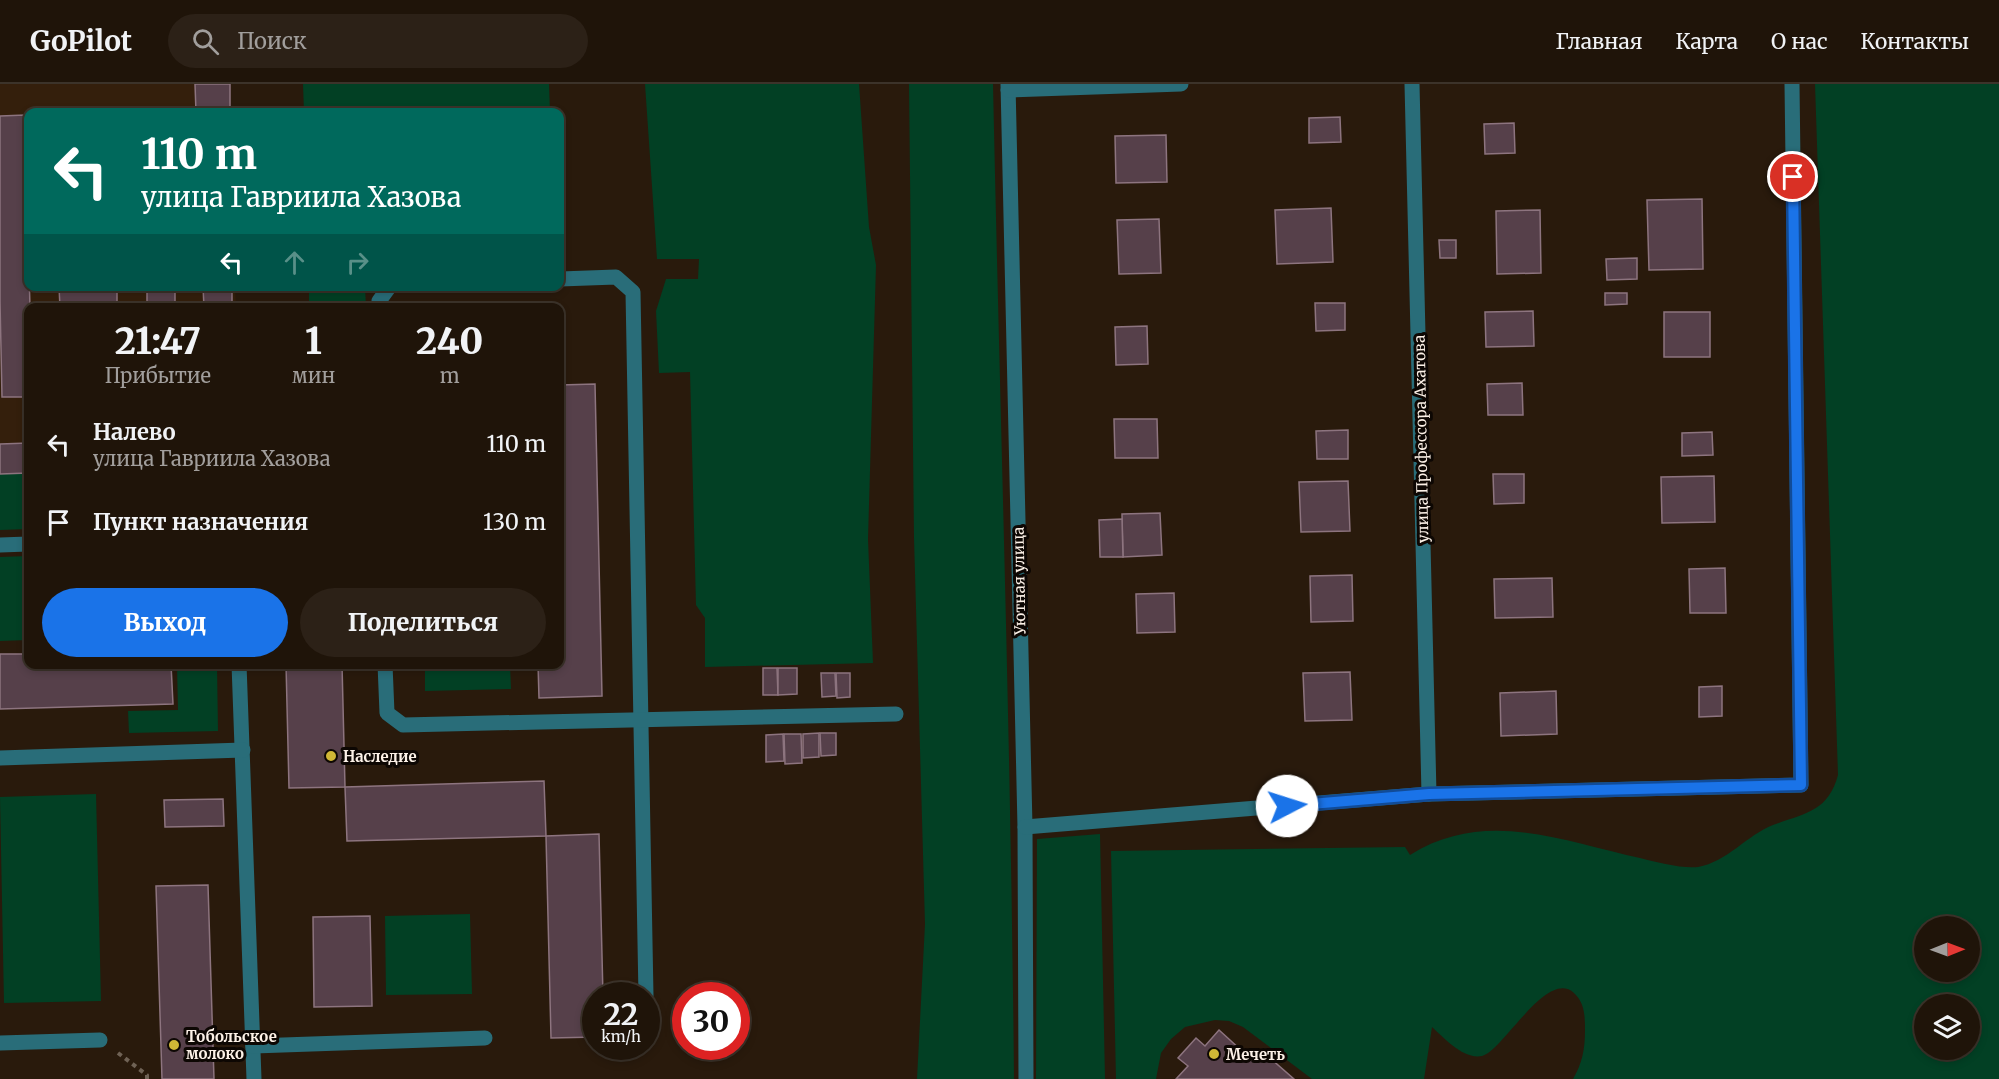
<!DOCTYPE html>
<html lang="ru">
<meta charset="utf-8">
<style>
:root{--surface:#1f1409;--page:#2c2117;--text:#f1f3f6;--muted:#a19e9c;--line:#3c332a;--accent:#1a73e8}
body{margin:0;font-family:Merriweather,serif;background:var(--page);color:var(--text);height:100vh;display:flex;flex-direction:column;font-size:22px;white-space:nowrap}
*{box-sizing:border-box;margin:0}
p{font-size:20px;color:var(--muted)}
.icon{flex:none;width:33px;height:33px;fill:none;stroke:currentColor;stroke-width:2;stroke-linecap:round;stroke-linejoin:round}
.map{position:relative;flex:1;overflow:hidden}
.sheet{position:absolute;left:24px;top:219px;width:540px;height:366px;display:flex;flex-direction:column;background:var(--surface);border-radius:12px;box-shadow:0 3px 9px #0003,0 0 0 2px var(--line)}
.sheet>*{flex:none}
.banner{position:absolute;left:24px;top:24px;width:540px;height:183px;border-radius:12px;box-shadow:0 3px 9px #0003,0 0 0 2px var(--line);background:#00695c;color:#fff;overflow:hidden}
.needle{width:39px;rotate:89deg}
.buttons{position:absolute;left:1914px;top:832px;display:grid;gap:12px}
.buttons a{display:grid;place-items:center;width:66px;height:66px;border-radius:50%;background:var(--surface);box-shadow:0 3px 9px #0003,0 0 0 2px var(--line);font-size:30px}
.speed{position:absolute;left:582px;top:898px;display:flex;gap:12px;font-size:30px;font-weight:700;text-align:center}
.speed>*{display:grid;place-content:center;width:78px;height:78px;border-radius:50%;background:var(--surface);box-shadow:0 3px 9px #0003,0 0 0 2px var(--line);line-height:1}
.speed small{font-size:15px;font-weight:400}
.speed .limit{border:9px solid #d22;background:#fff;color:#111}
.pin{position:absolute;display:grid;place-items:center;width:51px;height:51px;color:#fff;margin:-26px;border:3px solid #fff;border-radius:50%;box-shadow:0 2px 6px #0007}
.me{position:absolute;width:66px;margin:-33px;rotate:85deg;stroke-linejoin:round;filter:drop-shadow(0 0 4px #0008)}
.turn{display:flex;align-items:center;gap:21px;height:126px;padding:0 18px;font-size:27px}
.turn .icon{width:78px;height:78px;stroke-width:2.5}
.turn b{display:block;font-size:42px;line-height:51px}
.lanes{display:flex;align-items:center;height:57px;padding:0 18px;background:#0003;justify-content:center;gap:30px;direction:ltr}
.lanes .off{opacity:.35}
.eta{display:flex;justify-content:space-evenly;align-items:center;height:102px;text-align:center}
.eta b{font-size:36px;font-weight:800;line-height:42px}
.primary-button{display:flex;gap:12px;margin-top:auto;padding:12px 18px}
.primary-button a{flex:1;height:69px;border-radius:36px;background:var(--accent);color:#fff;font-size:24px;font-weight:800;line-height:69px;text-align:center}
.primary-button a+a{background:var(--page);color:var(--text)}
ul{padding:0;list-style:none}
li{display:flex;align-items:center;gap:18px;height:78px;padding:0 18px}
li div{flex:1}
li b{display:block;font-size:22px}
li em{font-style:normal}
header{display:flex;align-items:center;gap:36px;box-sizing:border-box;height:84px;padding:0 30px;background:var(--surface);border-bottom:2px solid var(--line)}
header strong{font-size:28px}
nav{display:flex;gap:33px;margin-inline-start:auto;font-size:21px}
.search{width:420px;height:54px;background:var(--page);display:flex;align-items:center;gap:15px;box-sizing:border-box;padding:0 21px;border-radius:33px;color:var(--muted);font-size:22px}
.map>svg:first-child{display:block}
.built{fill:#341f0c}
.green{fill:#024024;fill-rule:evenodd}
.building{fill:#56404a;stroke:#8d747f;stroke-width:1.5}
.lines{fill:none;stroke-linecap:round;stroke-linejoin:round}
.path{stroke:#6f6255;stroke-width:4;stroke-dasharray:4.5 4.5;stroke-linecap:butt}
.lane{stroke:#296d79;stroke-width:15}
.street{stroke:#296d79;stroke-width:15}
.route-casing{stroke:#114b97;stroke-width:15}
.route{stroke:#1a73e8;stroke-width:10}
.poi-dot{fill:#d0b736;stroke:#0d0703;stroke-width:2}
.labels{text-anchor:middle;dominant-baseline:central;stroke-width:6;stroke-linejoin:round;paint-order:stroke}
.street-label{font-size:15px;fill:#fcf1e7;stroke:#0d0703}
.poi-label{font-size:15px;font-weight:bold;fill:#fcf1e7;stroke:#0d0703;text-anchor:start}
</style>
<header>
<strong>GoPilot</strong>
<div class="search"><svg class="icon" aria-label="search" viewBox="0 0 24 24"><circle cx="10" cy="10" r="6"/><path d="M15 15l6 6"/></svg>Поиск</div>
<nav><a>Главная</a><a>Карта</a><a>О нас</a><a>Контакты</a></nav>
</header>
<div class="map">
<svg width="1999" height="995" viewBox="0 0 1999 995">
<rect width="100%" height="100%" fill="#291a0c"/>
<path class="built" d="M0 0H230V28H28V202L235 203 236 223 28 224V389L0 390Z"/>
<g class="green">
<path d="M303 0H549L550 28H304Z"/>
<path d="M645 0H859L869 143 876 181 868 455 873 579 705 583V534L696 521 690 288 659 289 656 227 666 195H698L699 175H657Z"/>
<path d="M909 0H993C1000 332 1011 663 1014 995H917L925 840 914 454Z"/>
<path d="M1815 0H1999V995H1573C1582 980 1585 965 1585 947 1585 933 1585 919 1574 909 1547 884 1503 967 1482 972 1464 976 1444 954 1432 943L1424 995H1312L1243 943 1229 937 1215 936 1185 943 1171 955 1161 969 1156 995H1116L1111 767 1405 763 1410 771C1485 724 1562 757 1640 774 1656 778 1683 785 1698 783 1727 778 1747 751 1773 741 1805 729 1828 728 1838 691ZM1924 843H1970V888H1924ZM1924 921H1970V966H1924Z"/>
<path d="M309 203H365L366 223H309Z"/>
<path d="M28 389V445L0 446V390Z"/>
<path d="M28 472V556L0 557V473Z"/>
<path d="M177 581H217L218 647 129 649 128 627 178 626Z"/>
<path d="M425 581H510L511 605 425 607Z"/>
<path d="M96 710 101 917 4 919 0 713Z"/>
<path d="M1100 750 1105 995H1036L1037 755Z"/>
<path d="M470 830 472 910 386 911 385 832Z"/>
</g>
<g class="building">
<path d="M195 0H230V28H196Z"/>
<path d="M25 31 30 224 28 313H2L0 217V32Z"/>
<path d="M1340 33 1341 58 1309 59V34Z"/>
<path d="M1514 39 1515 69 1485 70 1484 40Z"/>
<path d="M1166 51 1167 98 1116 99 1115 52Z"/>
<path d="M1702 115 1703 185 1649 186 1647 116Z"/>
<path d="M1331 124 1333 178 1277 180 1275 126Z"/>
<path d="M1540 126 1541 189 1497 190 1496 127Z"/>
<path d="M1159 135 1161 189 1119 190 1117 136Z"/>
<path d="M1439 156H1456V174H1440Z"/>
<path d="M1637 174V195L1607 196 1606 175Z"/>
<path d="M59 202H117V224H60Z"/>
<rect x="147" y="202" width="28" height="22"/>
<path d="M203 202H232V224H204Z"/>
<path d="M1605 209H1627V220L1605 221Z"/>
<path d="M1315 219H1345V246L1316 247Z"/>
<path d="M1533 227 1534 262 1486 263 1485 228Z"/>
<rect x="1664" y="228" width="46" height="45"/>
<path d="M1147 242 1148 280 1116 281 1115 243Z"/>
<path d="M1522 299 1523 331H1488L1487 300Z"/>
<path d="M595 300 602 612 539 614 538 580H560V301Z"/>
<path d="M1114 335H1157L1158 374H1115Z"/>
<path d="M1348 346V375H1317L1316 347Z"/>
<path d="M1712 348 1713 371 1682 372V349Z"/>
<path d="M28 359V389L0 390V360Z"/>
<path d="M1493 390H1524V419L1494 420Z"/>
<path d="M1714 392 1715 438 1662 439 1661 393Z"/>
<path d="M1348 397 1350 447 1301 448 1299 398Z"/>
<path d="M1160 429 1162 471 1123 473 1122 430Z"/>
<path d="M1122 435 1123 473H1100L1099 436Z"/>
<path d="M1725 484 1726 529H1690L1689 485Z"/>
<path d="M1352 491 1353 537 1311 538 1310 492Z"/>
<path d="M1552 494 1553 533 1495 534 1494 495Z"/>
<path d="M1174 509 1175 548 1137 549 1136 510Z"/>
<path d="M0 570H28V580H171L173 620 0 625Z"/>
<path d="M286 580H342L345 703 289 704Z"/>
<path d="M763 584H777L778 611H763Z"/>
<path d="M778 584H797V610L778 611Z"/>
<path d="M1350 588 1352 636 1305 637 1303 589Z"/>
<path d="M821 589H835L836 612 822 613Z"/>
<path d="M836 589H850V613L837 614Z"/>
<path d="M1722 602V632L1699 633V603Z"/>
<path d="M1556 607 1557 650 1501 652 1500 609Z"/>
<path d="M819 649V673L803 674V650Z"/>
<path d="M820 649H836V671L821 672Z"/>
<path d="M783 650 784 677 766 678V651Z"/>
<path d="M784 650H801L802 679 785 680Z"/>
<path d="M544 697 546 752 347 757 345 703Z"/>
<path d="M223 715 224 742 165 743 164 716Z"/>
<path d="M599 750 603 912H596V953L551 954 546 752Z"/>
<path d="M208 801 214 995H162L156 802Z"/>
<path d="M370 832 372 922 314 923 313 833Z"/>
<path d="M1219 946 1253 977 1262 967 1294 995H1176L1188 982 1178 974 1196 954 1205 962Z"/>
</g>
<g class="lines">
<path class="path" d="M118 969 147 991V995"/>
<g class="lane">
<path d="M560 195 616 193 633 208 646 912"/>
<path d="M379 224V217L390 202"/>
<path d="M0 461 28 460"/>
<path d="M239 580 254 995"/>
<path d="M385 580 387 629 403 641 896 630"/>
<path d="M0 674 243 666"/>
<path d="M0 959 100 956"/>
<path d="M253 962 485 954"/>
</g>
<g class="street">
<path d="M1008 0 1025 743 1026 995"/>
<path d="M1412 0 1429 710"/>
<path d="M1008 6 1181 0"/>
<path d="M1025 743 1429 710 1801 701 1792 0"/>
</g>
</g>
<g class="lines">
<g class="route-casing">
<path id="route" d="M1287 722 1429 710 1801 701 1793 93"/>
</g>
<use href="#route" class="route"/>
</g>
<g class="poi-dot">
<circle cx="331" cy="672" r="6"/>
<circle cx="174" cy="961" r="6"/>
<circle cx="1214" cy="970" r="6"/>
</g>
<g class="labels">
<g class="street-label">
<text transform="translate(1421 355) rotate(-91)">улица Профессора Ахатова</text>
<text transform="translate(1019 497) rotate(-91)">Уютная улица</text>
</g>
<g class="poi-label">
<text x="343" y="672">Наследие</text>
<text x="186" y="952">Тобольское<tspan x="186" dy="17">молоко</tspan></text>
<text x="1226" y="970">Мечеть</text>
</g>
</g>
</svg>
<div class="buttons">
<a><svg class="needle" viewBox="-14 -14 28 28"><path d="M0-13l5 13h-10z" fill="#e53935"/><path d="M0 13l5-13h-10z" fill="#a19e9c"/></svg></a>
<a><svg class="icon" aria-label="layers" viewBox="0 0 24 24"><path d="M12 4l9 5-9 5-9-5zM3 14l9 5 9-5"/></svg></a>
</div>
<div class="speed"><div>22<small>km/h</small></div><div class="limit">30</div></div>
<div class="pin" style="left:1793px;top:93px;background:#d93025"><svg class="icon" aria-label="arrive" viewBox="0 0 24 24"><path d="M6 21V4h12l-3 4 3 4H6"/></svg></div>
<svg class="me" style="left:1287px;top:722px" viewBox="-20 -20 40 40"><circle r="19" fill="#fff"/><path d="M0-13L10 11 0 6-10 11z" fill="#1a73e8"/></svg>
<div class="banner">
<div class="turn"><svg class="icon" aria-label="left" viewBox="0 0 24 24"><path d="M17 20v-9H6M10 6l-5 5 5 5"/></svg><div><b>110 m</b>улица Гавриила Хазова</div></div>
<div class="lanes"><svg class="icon" aria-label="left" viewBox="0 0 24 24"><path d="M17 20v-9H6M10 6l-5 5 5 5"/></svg><svg class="icon off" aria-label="ahead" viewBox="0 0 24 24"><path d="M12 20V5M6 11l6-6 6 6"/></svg><svg class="icon off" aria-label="right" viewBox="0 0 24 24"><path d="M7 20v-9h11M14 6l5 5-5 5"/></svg></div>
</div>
<section class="sheet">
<div class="eta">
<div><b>21:47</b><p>Прибытие</p></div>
<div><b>1</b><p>мин</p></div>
<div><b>240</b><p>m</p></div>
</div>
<ul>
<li><svg class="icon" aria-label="left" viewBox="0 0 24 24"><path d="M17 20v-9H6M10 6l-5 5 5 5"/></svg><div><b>Налево</b><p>улица Гавриила Хазова</p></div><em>110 m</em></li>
<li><svg class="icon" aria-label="arrive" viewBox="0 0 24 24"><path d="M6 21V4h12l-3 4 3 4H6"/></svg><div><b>Пункт назначения</b></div><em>130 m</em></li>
</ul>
<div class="primary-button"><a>Выход</a><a>Поделиться</a></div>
</section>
</div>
